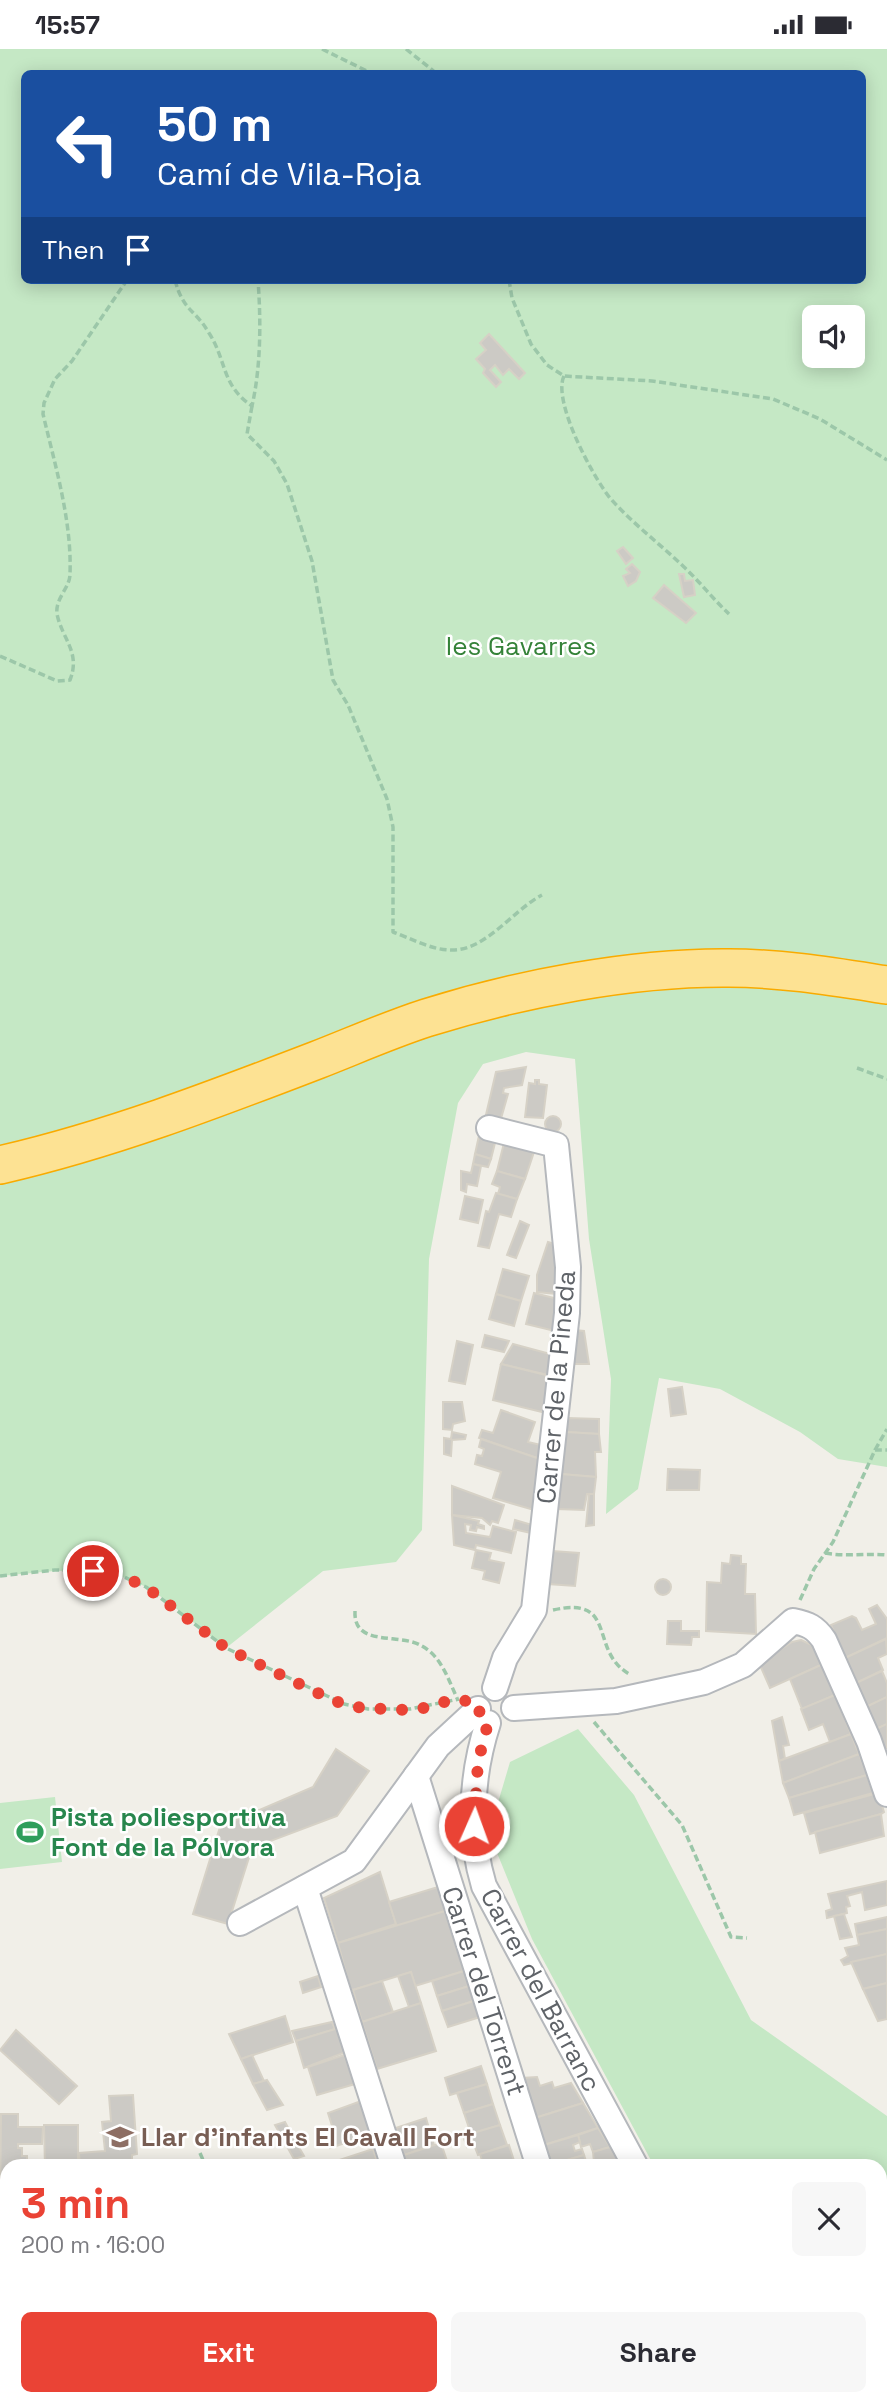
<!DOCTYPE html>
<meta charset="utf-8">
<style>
:root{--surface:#fff;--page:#f7f7f7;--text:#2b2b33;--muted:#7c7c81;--accent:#ea4335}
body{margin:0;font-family:"Space Grotesk",sans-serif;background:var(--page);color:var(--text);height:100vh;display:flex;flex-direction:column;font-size:26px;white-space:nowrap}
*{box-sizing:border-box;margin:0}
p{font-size:23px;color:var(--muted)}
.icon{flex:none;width:38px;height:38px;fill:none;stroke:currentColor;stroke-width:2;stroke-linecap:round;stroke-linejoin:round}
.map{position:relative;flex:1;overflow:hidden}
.drawer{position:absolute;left:0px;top:2110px;width:887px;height:247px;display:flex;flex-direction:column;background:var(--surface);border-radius:21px 21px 0 0;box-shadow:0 4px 18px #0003}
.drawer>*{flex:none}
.banner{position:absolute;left:21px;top:21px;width:845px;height:214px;border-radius:10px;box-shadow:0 4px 18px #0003;background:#1a4fa0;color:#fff;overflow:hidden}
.buttons{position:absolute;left:802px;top:256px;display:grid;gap:14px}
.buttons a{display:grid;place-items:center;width:63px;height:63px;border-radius:10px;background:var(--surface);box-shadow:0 4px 18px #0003;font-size:35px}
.pin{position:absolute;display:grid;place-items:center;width:60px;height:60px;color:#fff;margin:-30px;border:4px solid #fff;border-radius:50%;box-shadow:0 2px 7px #0007}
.me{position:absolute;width:77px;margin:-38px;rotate:2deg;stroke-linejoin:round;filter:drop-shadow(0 0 5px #0008)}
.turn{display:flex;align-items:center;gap:24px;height:147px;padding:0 21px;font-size:32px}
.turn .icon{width:91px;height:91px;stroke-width:2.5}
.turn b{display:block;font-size:49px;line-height:60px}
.then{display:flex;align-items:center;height:66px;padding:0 21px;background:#0003;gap:14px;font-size:26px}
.round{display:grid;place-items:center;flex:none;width:74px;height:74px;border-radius:10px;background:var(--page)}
.head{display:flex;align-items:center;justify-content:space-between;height:119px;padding:0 21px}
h1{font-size:42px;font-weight:700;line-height:52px;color:var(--accent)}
.button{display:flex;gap:14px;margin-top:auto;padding:14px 21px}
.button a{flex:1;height:80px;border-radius:10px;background:var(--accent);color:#fff;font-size:28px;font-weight:700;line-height:80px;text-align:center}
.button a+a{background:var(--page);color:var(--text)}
.status{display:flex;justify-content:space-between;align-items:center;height:49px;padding:0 35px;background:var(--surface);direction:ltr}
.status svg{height:19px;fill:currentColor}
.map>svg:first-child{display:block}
.green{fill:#c5e8c5;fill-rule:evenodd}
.building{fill:#cccac5;stroke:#d6d1c6;stroke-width:2}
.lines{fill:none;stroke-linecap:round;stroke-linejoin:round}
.minor-casing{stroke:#b5b8bc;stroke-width:28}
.highway-casing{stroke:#f9ab00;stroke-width:40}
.path{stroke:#9cc7a9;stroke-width:3.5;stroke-dasharray:7 3.5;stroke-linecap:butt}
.minor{stroke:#fff;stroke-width:24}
.highway{stroke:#fde293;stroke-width:37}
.route{stroke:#ea4335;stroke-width:12;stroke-dasharray:0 21.6}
.labels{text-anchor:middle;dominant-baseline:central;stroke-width:5;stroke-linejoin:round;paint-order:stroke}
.park-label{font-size:26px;fill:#348238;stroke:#fff}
.street-label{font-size:26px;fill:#5f6368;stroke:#fff}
.leisure-label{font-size:26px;font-weight:bold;fill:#27864d;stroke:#fff;text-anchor:start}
.education-label{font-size:26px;font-weight:bold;fill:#785e54;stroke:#fff;text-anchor:start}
</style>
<div class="status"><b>15:57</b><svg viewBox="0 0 49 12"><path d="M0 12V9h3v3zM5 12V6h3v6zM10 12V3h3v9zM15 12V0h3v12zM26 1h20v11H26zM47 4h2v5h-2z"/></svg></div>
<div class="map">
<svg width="887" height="2356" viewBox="0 0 887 2356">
<rect width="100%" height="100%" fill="#f1efe8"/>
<g class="green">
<path d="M0 0H887V1418L838 1410 800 1383 720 1340 659 1329 638 1440 606 1465 611 1330 589 1190 575 1010 526 1003 483 1015 458 1054 429 1210 422 1481 396 1513 323 1522 226 1599C202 1582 168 1550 144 1537 98 1513 49 1523 0 1527ZM24 24H863V231H24ZM814 268H852V306H814Z"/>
<path d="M578 1680 634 1746 751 1971 887 2067V2195L880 2198V2118L654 2117 532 1890 489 1784 510 1713Z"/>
<path d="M55 1748 62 1813 0 1820V1754Z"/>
</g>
<g class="building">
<path d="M489 285 525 324 519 330 509 320 503 326 495 316 490 321 501 333 496 338 483 324 485 320 476 310 486 301 480 294Z"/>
<path d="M623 498 633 509 626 515 617 502Z"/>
<path d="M632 515 640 523 636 532 628 537 623 527 630 524 626 520Z"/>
<path d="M679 525H684L685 532 693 531 695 546 684 548Z"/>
<path d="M664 536 696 564 686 574 653 549Z"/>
<path d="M526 1018 522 1036 504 1039 503 1044 508 1045 500 1073 485 1070 496 1023Z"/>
<path d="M535 1031H539V1035L547 1036 543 1069 525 1068 529 1034 535 1035Z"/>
<circle cx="553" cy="1075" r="8"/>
<path d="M480 1082 497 1086 491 1110 475 1105Z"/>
<path d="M505 1090 536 1097 525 1130 497 1122Z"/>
<path d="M475 1105 491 1110 488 1118 473 1115Z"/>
<path d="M473 1115 481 1117 477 1137 467 1135 466 1143 461 1141V1122L471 1124Z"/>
<path d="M497 1122 525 1130 517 1150 498 1145 500 1138 492 1135Z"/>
<path d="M496 1144 517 1150 511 1168 499 1165 489 1199 478 1197 486 1162 489 1163Z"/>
<path d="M465 1147 483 1151 478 1174 460 1170Z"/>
<path d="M520 1172 529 1176 516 1209 507 1206Z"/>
<path d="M548 1193 552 1194 555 1201 556 1245 537 1243V1226Z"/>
<path d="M503 1220 529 1227 521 1252 496 1245Z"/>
<path d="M534 1244 558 1250 555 1282 526 1275Z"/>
<path d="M496 1245 521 1252 514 1277 489 1270Z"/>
<path d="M574 1281 584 1282 589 1315H572Z"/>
<path d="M485 1286 509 1292 504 1303 482 1298Z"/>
<path d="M457 1292 473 1296 465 1335 449 1332Z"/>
<path d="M513 1295 554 1306 552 1327 501 1315Z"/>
<path d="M501 1315 550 1327 546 1364 493 1351Z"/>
<path d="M682 1338 686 1365 671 1367 668 1340Z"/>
<path d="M443 1353H462L465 1372 453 1375 452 1381 443 1380Z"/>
<path d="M501 1361 535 1373 528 1393 541 1396 540 1410 479 1389 482 1381 493 1384Z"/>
<path d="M567 1369 599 1370V1385L566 1383Z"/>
<path d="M452 1383 466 1386 465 1390 452 1391 451 1407 444 1405V1389L451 1390Z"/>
<path d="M566 1383 599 1385 601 1403H595L596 1428 561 1425Z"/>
<path d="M481 1390 540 1410 534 1461 493 1449 501 1423 475 1415 477 1406 482 1407 484 1400 479 1398Z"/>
<path d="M668 1420 700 1421 699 1441H667Z"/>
<path d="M561 1425 596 1428 594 1445H587L584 1461 557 1460Z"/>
<path d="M452 1437 504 1456 498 1474 492 1472 490 1476 482 1469 452 1466Z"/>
<path d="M589 1445H594V1476L586 1477Z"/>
<path d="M452 1466 479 1472 478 1475 484 1477V1480L477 1478 476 1482 470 1481 471 1476 465 1475 466 1484 490 1488 493 1477 516 1483 511 1504 476 1496 475 1501 454 1496Z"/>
<path d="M515 1471 532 1476 531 1484 513 1480Z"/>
<path d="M476 1501 491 1504 489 1511 504 1514 499 1534 483 1530 485 1522 472 1519Z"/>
<path d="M552 1502 579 1504 575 1537 548 1535Z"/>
<path d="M731 1506 741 1507V1515H746L745 1545H755L756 1585 706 1582 707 1533 721 1534 722 1514 730 1515Z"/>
<circle cx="663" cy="1538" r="8"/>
<path d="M877 1556 887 1570V1589L845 1609 831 1576 852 1567 856 1569 862 1581 876 1575 869 1560Z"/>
<path d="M668 1572H681V1582H699V1588H692L691 1596 667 1595Z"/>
<path d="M886 1590 887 1605 878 1609 883 1621 856 1634 845 1609Z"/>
<path d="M801 1591 814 1597 823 1615 770 1639 759 1614 792 1593Z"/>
<path d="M823 1615 835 1646 802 1660 790 1630Z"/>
<path d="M882 1622 887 1634V1648L866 1658 856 1634Z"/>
<path d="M835 1646 851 1685 830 1693 823 1675 809 1681 801 1660Z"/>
<path d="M887 1648V1675L876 1680 866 1658Z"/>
<path d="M782 1668 789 1696 783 1697 785 1710 779 1712 772 1672Z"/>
<path d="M887 1675V1699L884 1700 876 1680Z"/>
<path d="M851 1685 859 1705 783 1734 779 1712Z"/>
<path d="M336 1700 369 1722 337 1767 252 1799 228 1875 193 1865 220 1778 313 1738Z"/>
<path d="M859 1705 867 1726 789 1749 783 1734Z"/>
<path d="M867 1726 873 1744 794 1766 789 1749Z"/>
<path d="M878 1744 884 1763 881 1765 810 1785 804 1764Z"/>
<path d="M881 1765 884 1787 820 1804 815 1783Z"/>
<path d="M380 1823 396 1875 338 1894 324 1849Z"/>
<path d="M887 1832V1856L865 1861 862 1843 847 1847 850 1857 846 1858 847 1864 827 1869 826 1862 832 1860 828 1845Z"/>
<path d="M438 1838 445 1862 397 1878 389 1853Z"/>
<path d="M445 1862 464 1922 415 1937 411 1923 353 1941 350 1939 338 1894Z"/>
<path d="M844 1865 852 1888 840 1890 834 1867Z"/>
<path d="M887 1868V1880L857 1886 855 1875Z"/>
<path d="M887 1880V1905L844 1916 841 1911 848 1907 845 1899 859 1896 857 1886Z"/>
<path d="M887 1905V1934L863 1940 851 1913Z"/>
<path d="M464 1922 469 1937 437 1947 432 1932Z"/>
<path d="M411 1923 421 1954 409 1958 398 1927Z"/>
<path d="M318 1927 321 1938 303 1944 300 1933Z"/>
<path d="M382 1932 393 1963 362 1973 353 1941Z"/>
<path d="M887 1934V1970L878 1972 863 1940Z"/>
<path d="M469 1937 474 1952 442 1962 437 1947Z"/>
<path d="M474 1952 480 1968 448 1978 442 1962Z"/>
<path d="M421 1954 436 2002 377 2020 362 1973Z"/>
<path d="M285 1967 293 1993 241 2010 229 1985Z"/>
<path d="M332 1973 335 1980 296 1992 292 1982Z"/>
<path d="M335 1980 339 1982 346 2003 304 2019 296 1992Z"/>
<path d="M16 1981 77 2037 59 2055 0 2001Z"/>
<path d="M252 2006 264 2032 253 2035 241 2010Z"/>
<path d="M344 2006 355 2035 317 2046 308 2018Z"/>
<path d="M481 2017 487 2035 450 2046 445 2029Z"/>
<path d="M537 2028 540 2037 552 2033 554 2039 571 2034 583 2054 535 2069 522 2029Z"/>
<path d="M267 2031 283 2056 267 2061 253 2035Z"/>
<path d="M487 2035 493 2055 464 2064 457 2044Z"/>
<path d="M133 2046 137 2105 132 2106V2118H80L79 2104 105 2102 102 2073 111 2072 109 2047Z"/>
<path d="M361 2052 372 2085 330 2099 326 2086 334 2083 328 2064Z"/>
<path d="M583 2054 598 2079 544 2096 535 2069Z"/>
<path d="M493 2055 500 2076 471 2085 464 2064Z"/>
<path d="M1 2065H18V2078H43L42 2095H18V2099H22V2107H27V2118H7V2165H0Z"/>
<path d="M426 2069 434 2096 404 2106 396 2079Z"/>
<path d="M285 2073 293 2088 304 2107 294 2110 275 2076Z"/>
<path d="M44 2076H78V2118H45Z"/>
<path d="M500 2076 507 2096 478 2106 474 2096 467 2098 463 2087Z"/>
<path d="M598 2079 610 2098 593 2103 590 2095 581 2098 578 2086Z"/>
<path d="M578 2086 580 2093 573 2096 575 2102 582 2100 584 2106 550 2116 544 2096Z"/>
<path d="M441 2094 449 2118H405L404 2106Z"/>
<path d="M509 2096 516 2118H484L480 2105Z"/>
<path d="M610 2098 621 2117 588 2118 587 2115 594 2113 593 2103Z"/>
<path d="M373 2100 377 2113 364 2118H318Z"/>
<path d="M584 2106 588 2118H550V2116Z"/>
<path d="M887 2215V2248L880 2229V2217Z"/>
<path d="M880 2229 887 2248V2274L883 2275Z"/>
<rect x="0" y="2288" width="7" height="20"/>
<path d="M35 2350H81V2356H18V2352Z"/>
<path d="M328 2350H346L356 2356H330Z"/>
<path d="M482 2350H534L536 2356H484Z"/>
<path d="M592 2350 594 2356 547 2354 560 2350Z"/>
<path d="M635 2350H677L678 2356H635Z"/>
<path d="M683 2350H720L702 2356H685Z"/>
</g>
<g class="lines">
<g class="minor-casing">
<g id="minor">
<path d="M489 1079 556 1096 568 1218 567 1264 534 1561 505 1609 495 1639"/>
<path d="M514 1659 616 1652 704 1633 743 1616 793 1572C808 1575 815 1578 824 1591L869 1692 887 1745"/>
<path d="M488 1674C471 1726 468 1784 484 1837L636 2118"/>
<path d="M416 1727 539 2118"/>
<path d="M305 1839 394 2118"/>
<path d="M240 1874 354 1812 438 1697 478 1660"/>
<path d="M0 2236H7"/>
<path d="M257 2350 258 2356"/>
<path d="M401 2350 409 2356"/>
<path d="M467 2350 469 2356"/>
<path d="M612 2350 614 2356"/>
<path d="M738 2350 740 2356"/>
<path d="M95 2356V2350"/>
</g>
</g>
<g class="highway-casing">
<path id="highway" d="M0 1116C109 1091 213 1051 317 1011 353 997 389 981 426 969 519 940 631 918 729 919 782 919 835 928 887 936"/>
</g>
<g class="path">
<path d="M322 0 371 24"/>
<path d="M406 0 436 24"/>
<path d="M175 231C183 262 195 260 209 284 227 312 221 336 252 357 261 317 261 272 258 231"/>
<path d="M509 231 512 249 531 295 547 316 564 327 652 332 773 350 820 370 887 411"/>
<path d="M564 327C552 352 593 428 610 449 632 474 660 495 684 518 700 533 713 550 729 565"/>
<path d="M252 357 247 385 274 412 287 435 312 512 333 631 348 656 387 750 393 778V883C410 889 432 901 450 901 485 903 513 861 542 846"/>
<path d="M0 607 57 632 70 631C81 603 62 590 57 565 55 549 70 539 70 525 72 472 55 416 43 365L44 354 55 330 72 312 127 231"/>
<path d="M857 1019 887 1030"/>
<path d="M875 1401 887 1380"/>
<path d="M825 1504C846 1508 866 1504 887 1506"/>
<path d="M0 1527 55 1521 93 1522 124 1528 146 1538 226 1599 344 1655 368 1660H410L459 1650"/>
<path d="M800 1551 814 1520 833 1493 875 1401H887"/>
<path d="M553 1561C620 1546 587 1603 631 1626"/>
<path d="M355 1562C353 1598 398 1584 420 1596 441 1606 448 1630 457 1649"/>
<path d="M594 1673 682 1776 731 1888 747 1889"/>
<path d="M200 2104 206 2118"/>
</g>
<use href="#minor" class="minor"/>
<use href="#highway" class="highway"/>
</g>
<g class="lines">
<path class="route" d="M93 1522 124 1528 146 1538 226 1599 334 1652 356 1658 396 1661 420 1660 454 1650 478 1654 480 1666 488 1674 478 1713 474 1777"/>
</g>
<defs>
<g id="stadium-bare" transform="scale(2.1)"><path d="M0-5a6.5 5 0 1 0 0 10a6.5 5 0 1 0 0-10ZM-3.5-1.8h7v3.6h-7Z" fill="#2e9e5b" stroke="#fff" stroke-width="2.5" paint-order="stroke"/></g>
<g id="school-bare" transform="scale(2.1)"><path d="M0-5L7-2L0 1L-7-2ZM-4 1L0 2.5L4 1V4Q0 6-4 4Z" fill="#8d6e63" stroke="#fff" stroke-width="2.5" paint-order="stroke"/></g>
</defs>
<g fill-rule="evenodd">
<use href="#stadium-bare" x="30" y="1783"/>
<use href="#school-bare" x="120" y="2088"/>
</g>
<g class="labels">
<g class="park-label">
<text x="521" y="597">les Gavarres</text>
</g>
<g class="street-label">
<text transform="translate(556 1338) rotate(-85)">Carrer de la Pineda</text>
<text transform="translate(541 1941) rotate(62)">Carrer del Barranc</text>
<text transform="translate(484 1942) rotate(72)">Carrer del Torrent</text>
</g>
<g class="leisure-label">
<text x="51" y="1768">Pista poliesportiva<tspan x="51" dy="30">Font de la Pólvora</tspan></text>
</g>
<g class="education-label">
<text x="141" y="2088">Llar d'infants El Cavall Fort</text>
</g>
</g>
</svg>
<div class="buttons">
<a><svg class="icon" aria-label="sound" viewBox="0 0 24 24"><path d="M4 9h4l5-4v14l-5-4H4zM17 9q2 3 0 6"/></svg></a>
</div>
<div class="pin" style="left:93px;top:1522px;background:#d93025"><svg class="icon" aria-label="arrive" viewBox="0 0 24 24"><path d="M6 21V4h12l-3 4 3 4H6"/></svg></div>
<svg class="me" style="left:474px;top:1777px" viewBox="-20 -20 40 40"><circle r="17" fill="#ea4335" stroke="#fff" stroke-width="3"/><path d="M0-11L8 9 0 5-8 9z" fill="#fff"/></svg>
<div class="banner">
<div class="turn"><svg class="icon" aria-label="left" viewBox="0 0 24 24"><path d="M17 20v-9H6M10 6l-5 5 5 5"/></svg><div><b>50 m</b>Camí de Vila-Roja</div></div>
<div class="then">Then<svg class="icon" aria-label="arrive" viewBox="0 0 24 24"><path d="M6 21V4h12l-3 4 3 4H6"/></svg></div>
</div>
<section class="drawer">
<div class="head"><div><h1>3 min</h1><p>200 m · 16:00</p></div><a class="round"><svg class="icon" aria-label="close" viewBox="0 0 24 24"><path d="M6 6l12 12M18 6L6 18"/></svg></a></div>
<div class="button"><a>Exit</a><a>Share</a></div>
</section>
</div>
